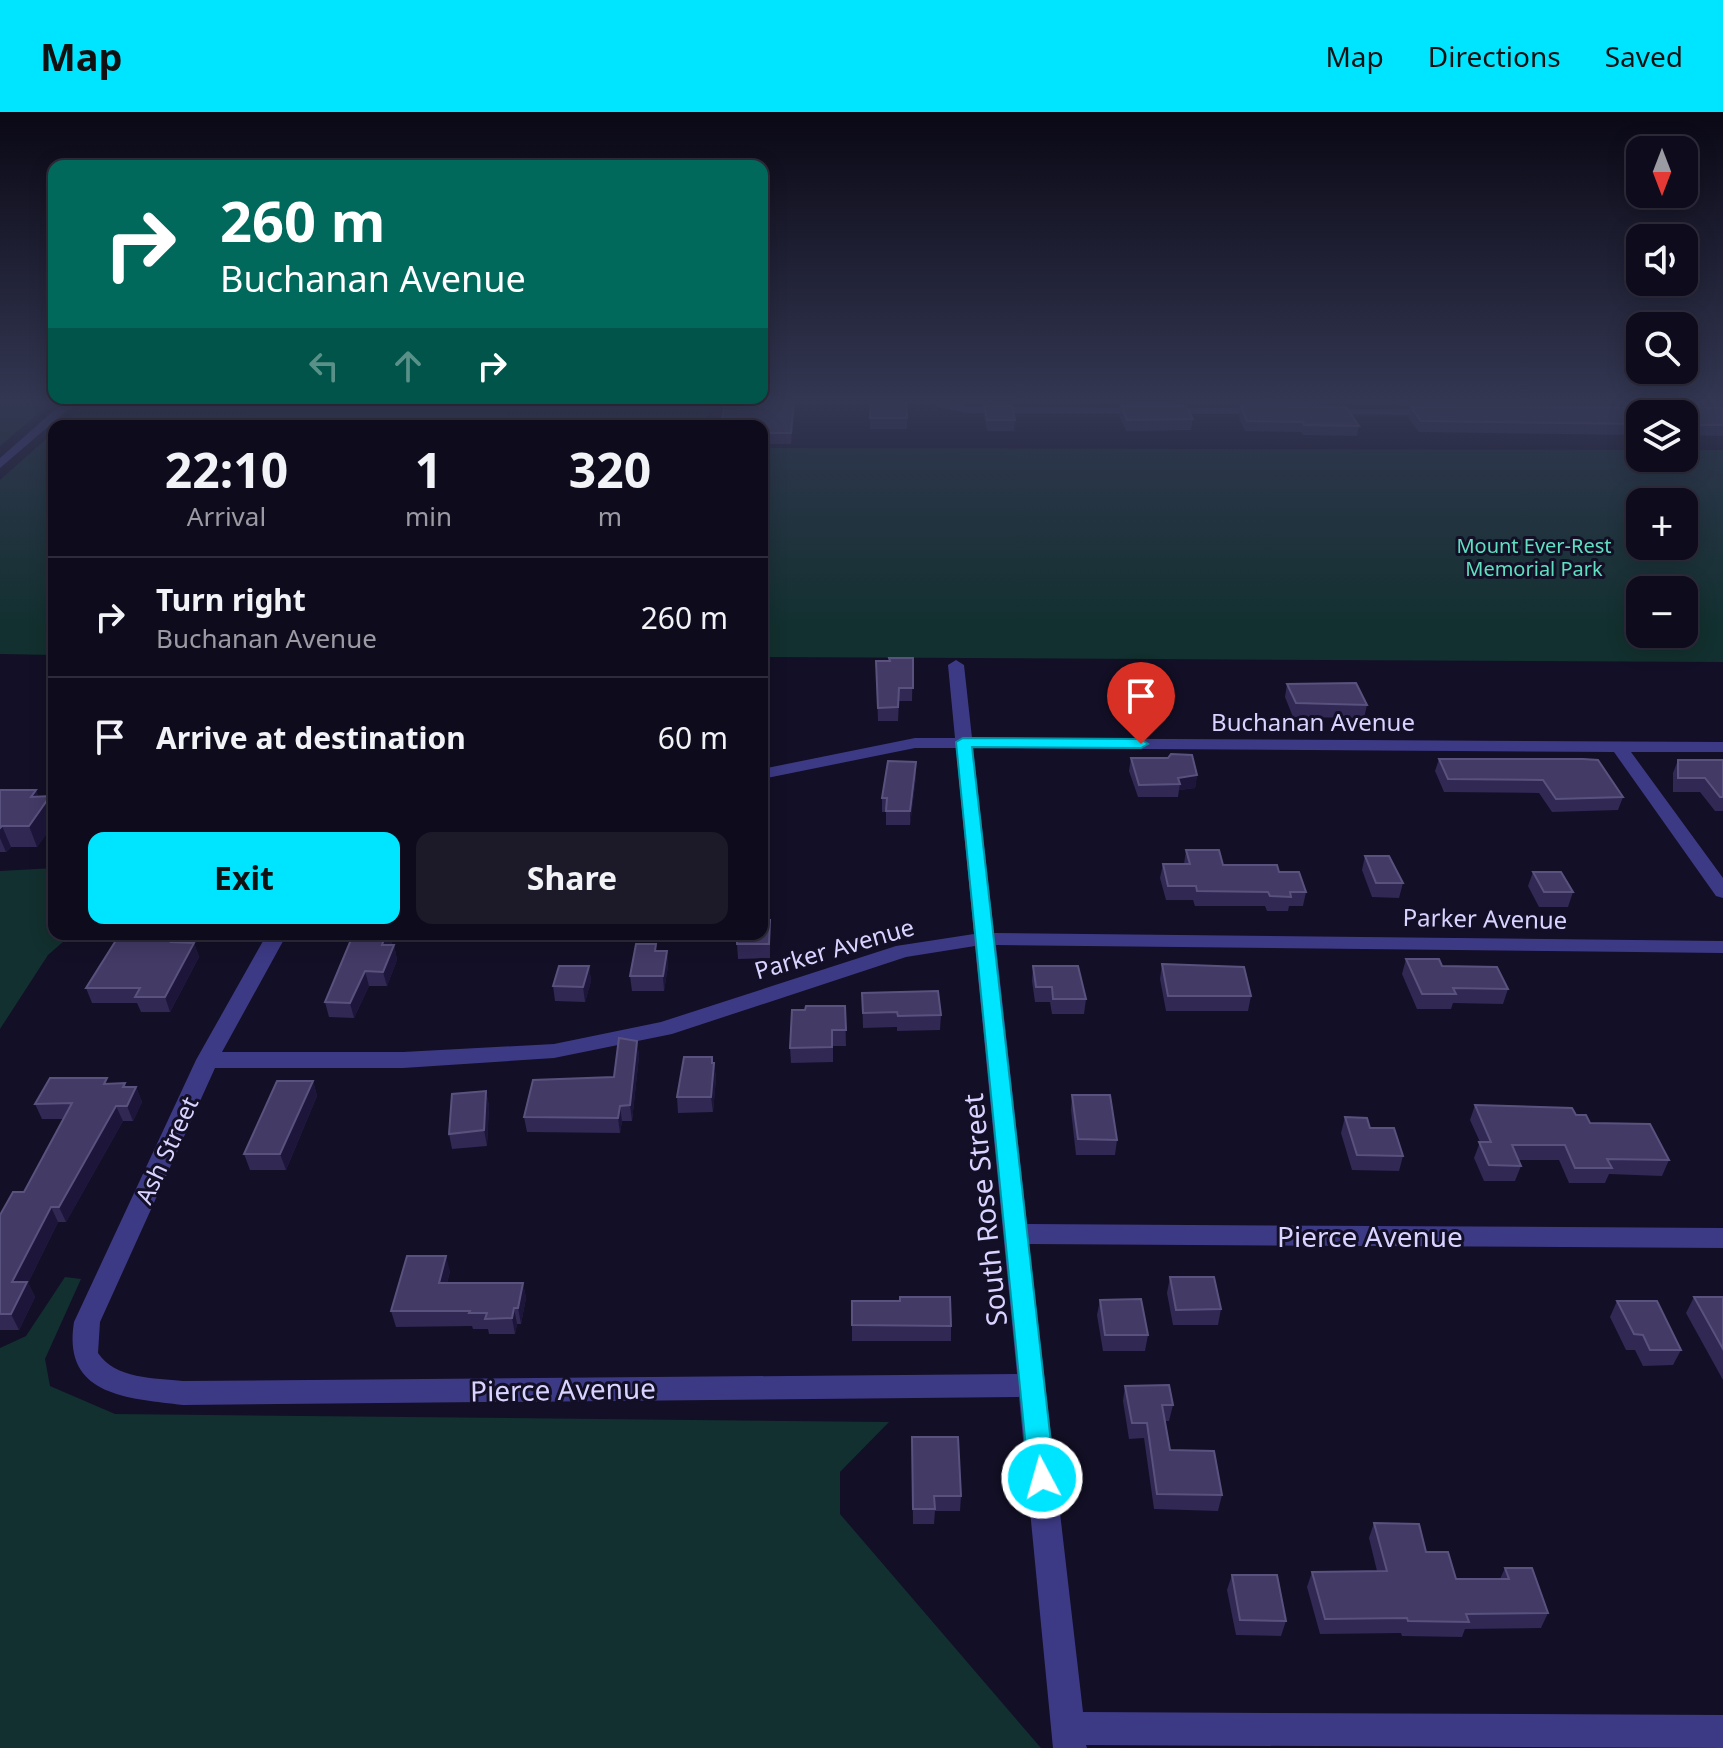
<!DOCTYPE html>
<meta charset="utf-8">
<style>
:root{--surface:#0e0b1c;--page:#1c1929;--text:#f1f3f6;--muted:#9b9ba3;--line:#2e2b3b;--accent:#00e5ff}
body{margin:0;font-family:"Noto Sans",sans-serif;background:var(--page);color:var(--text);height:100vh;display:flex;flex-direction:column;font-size:30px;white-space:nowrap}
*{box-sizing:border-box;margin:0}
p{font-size:26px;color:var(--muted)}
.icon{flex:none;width:44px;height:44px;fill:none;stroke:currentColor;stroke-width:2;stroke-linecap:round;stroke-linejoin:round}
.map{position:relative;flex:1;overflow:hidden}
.details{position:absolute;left:48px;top:308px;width:720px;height:520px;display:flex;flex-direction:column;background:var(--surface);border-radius:16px;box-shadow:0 4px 20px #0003,0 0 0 2px var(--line)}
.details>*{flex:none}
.guide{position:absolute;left:48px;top:48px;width:720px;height:244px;border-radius:16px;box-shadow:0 4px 20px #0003,0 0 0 2px var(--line);background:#00695c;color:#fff;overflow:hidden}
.needle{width:52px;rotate:180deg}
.fabs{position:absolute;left:1626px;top:24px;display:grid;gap:16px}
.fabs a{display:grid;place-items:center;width:72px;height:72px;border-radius:16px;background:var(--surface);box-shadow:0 4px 20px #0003,0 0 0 2px var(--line);font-size:40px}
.pin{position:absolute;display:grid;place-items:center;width:68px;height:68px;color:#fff;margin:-82px -34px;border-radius:50% 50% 50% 0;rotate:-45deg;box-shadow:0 0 8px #0007}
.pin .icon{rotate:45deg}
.me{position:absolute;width:88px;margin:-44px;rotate:354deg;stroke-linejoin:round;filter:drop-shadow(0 0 6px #0008)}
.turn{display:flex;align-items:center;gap:28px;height:168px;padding:0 40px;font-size:36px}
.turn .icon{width:104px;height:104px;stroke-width:2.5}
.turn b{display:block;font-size:56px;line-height:68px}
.lanes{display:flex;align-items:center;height:76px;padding:0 40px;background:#0003;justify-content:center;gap:40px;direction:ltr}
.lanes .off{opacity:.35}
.eta{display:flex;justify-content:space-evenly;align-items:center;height:136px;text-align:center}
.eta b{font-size:48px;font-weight:700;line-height:56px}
.button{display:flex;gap:16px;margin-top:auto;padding:16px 40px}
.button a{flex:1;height:92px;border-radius:16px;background:var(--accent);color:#111;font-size:32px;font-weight:700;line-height:92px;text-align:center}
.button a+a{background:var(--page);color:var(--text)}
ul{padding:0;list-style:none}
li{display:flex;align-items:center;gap:24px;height:120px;padding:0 40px;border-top:2px solid var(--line)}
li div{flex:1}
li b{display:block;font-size:30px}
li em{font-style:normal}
header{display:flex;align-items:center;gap:48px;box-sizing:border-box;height:112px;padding:0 40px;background:var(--accent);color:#111}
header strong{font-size:38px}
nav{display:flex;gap:44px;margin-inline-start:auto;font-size:28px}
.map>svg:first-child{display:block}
.green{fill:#12302f;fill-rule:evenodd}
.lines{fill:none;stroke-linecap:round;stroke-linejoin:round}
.minor{fill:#3d3a85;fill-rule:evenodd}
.wall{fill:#312854}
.shaded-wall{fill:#1d163a}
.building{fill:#433a66;stroke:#5a527e;stroke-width:2}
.route{fill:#00e5ff;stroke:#0095a6;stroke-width:2}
.labels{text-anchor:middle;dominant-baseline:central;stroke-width:6;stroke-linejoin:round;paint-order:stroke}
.far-park-label{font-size:20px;fill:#5fe0c0;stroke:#130f26}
.street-label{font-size:24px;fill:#d9d4ff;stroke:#130f26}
.near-street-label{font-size:28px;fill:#d9d4ff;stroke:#130f26}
</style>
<header>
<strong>Map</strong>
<nav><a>Map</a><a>Directions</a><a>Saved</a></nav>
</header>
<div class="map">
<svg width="1723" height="1636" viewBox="0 0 1723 1636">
<rect width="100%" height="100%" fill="#130f26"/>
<g class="green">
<path d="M0 288H54L0 334Z"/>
<path d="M90 288H711L705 314H61Z"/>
<path d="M54 320V543L0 542V368Z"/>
<path d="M762 336 1640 338V346H1684V338H1723V550L762 545 769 481H762ZM1640 390H1684V434H1640ZM1640 478H1684V522H1640Z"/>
<path d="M54 756V822H72L48 843 0 917V759Z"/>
<path d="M65 1165 81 1167 45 1247 50 1274 115 1302 889 1310 840 1360V1402L1041 1636H0V1236L26 1224Z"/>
</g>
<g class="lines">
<g class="minor">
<path d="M66 288H79L0 356V346Z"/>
<path d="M931 288 970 295 1266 296 1272 299 1266 302 970 301 940 296Z"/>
<path d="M1318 297H1434L1440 300 1434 303 1322 302 1316 299Z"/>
<path d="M956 548 964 553 972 626 1723 630V640H1631L1723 766V786L1716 784 1614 640 973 636 994 821 1723 829V841L996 833 1027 1112 1723 1116V1136L1029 1132 1083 1600 1723 1603V1636L1086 1633 1087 1636H1053L1019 1285 183 1293C127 1286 62 1284 74 1210L196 948 267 822H287L222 940H403L554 932 661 910 896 834 974 822 956 636H915L762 667V657L915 626H955L948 553ZM975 834 1017 1262 183 1269C155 1266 115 1267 98 1241L100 1210 215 956H403L554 946 672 922 906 845Z"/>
</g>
</g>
<g class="wall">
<path d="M871 288 907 306V317H870Z"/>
<path d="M981 288H1009V292H982Z"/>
<path d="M1115 288H1180L1179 293H1116Z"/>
<path d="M1232 288H1336L1335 293H1234Z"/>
<path d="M1395 288H1723V295L1399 294Z"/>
<path d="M754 290 795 292 791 332H762V314Z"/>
<path d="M984 294 1015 308 1014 319H987L984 304Z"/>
<path d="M1121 294 1193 307 1191 318 1126 319 1120 305Z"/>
<path d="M1241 294 1359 314 1357 324 1303 323 1301 320 1245 319 1239 305Z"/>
<path d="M1411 295 1723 296V324L1684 323V302H1640V323L1419 320 1408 306Z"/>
<path d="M913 546 912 589H899L898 609H878L876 549H890Z"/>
<path d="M1287 572 1367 593 1364 606 1293 605 1285 585Z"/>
<path d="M1131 646H1168L1197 663 1195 676 1179 678 1178 685H1138L1129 659Z"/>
<path d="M1439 647 1623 685 1618 698 1552 700 1539 681 1444 680 1435 659Z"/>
<path d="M1678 648H1723V699H1715L1700 680H1673V661Z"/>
<path d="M916 650V664L910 713H886V700H882V686Z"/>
<path d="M0 678H36L38 684H50L54 694V711L37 735H11L6 740H0Z"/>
<path d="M1186 738 1223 753 1279 760 1306 780 1303 794H1289L1288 799H1267L1265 794H1195L1193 788H1166L1160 766 1163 752H1184Z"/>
<path d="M1365 744 1403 771 1399 786 1372 785 1362 758Z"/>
<path d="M1533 760 1573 780 1568 795H1539L1528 774Z"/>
<path d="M770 808V846L738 847 737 832Z"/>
<path d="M350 822H395L391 833H394L397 848 387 874H369L354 906 329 905 325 890 351 828Z"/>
<path d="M181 827 183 830 194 831 199 845 170 900H141L137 891H92L86 876Z"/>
<path d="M657 839H667L668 854 664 879H632L630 864Z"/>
<path d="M1406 847 1508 877 1503 892 1453 891 1451 897H1417L1402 862Z"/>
<path d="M1162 852 1251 884 1248 899H1166L1160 867Z"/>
<path d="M589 854 591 869 585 890 555 889 553 874Z"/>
<path d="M1033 854 1086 887 1084 902H1052L1050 890H1035L1032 869Z"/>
<path d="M862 881 941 903 940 918 897 919V915L863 916Z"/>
<path d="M845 894 846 934H833V950L791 951 790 936Z"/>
<path d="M637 929 639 944 632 1009H622L620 1021 527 1020 524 1005 614 965Z"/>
<path d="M712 945V951H714L716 966 713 1000 678 1001 677 985Z"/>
<path d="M313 969 317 984 286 1058H250L244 1042Z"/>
<path d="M125 971 126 975H136L142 990 133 1009H123L66 1110H58L28 1171 35 1185 19 1218H0V1103L24 1080 64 1007H42L35 992 109 972Z"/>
<path d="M486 979 489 994 487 1034 452 1037 449 1022Z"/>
<path d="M1072 983 1117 1028 1115 1043H1076L1071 998Z"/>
<path d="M1475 993 1576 1003 1590 1011 1669 1048 1662 1064 1609 1062 1605 1071H1569L1559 1048H1519L1521 1054 1515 1069H1484L1474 1046 1480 1030 1470 1008Z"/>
<path d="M1345 1005 1370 1016 1403 1044 1399 1059 1352 1058 1341 1021Z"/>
<path d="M450 1159 447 1171H523L526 1186 521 1212H517L515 1222H489L488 1217H473L472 1214 396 1215 391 1199Z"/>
<path d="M1170 1165 1221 1197 1218 1213H1173L1167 1181Z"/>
<path d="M1694 1185H1723V1268L1686 1201Z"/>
<path d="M1100 1188 1148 1223 1145 1239H1103L1097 1203Z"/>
<path d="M852 1189 951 1214V1229H852Z"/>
<path d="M1617 1189 1681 1238 1673 1253 1643 1254 1635 1238H1626L1610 1205Z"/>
<path d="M1125 1274 1173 1293 1169 1309H1165L1170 1338 1222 1383 1218 1399 1154 1397 1144 1326 1129 1327 1123 1289Z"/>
<path d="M912 1325 961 1384 960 1399H935L934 1412H913Z"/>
<path d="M1374 1411 1426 1440 1456 1467H1500L1505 1456 1548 1501 1541 1516 1465 1517 1462 1525 1402 1524 1401 1521 1320 1522 1307 1475 1312 1460 1377 1459 1369 1426Z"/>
<path d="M1232 1463 1286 1509 1281 1524 1236 1523 1227 1478Z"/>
</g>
<g class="shaded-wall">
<path d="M794 288 795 292 791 332V321Z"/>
<path d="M916 650V664L910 713V699Z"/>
<path d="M1197 663 1195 676 1179 678 1180 672 1178 666Z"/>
<path d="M36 678 42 695 50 684 54 694V711L37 735 29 714 31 685Z"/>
<path d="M2 714 11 735 6 740 0 726V716Z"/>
<path d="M175 822H184L181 827 183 832 171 830Z"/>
<path d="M386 822H395L385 848 382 833Z"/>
<path d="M194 831 199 845 170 900 165 885Z"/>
<path d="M394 833 397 848 387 874 383 860Z"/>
<path d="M667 839 668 854 664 879 663 864Z"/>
<path d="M589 854 591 869 585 890 583 875Z"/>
<path d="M365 859 369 874 354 906 350 891Z"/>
<path d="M637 929 639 944 632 1009 630 993Z"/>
<path d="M714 951 716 966 713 1000 711 985Z"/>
<path d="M313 969 317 984 286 1058 280 1042Z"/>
<path d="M125 971 131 986 136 975 142 990 133 1009 127 994 123 975Z"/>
<path d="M486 979 489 994 487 1034 484 1018Z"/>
<path d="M116 994 123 1009 66 1110 59 1095Z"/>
<path d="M620 994 622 1009 620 1021 618 1006Z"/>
<path d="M51 1095 58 1110 28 1171 35 1185 19 1218 11 1202 12 1170Z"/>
<path d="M446 1144 450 1159 443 1186 439 1171Z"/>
<path d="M523 1171 526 1186 521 1212 518 1196Z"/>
<path d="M514 1196 517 1212 515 1222 512 1206Z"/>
</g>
<g class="building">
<path d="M754 288H794L791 321H762V314H721L725 290H754Z"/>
<path d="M871 288H906L907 306H870Z"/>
<path d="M984 294H1012L1015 308H987Z"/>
<path d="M1121 294H1186L1193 307 1127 308Z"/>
<path d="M1241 294 1346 295 1359 314 1304 313 1303 310 1247 309Z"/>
<path d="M1411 295 1723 296V313H1684V302H1640V312L1421 309Z"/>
<path d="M889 546H913V576H899L898 595 878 596 876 549H890Z"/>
<path d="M1356 571 1367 593 1296 591 1287 572Z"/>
<path d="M1171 642 1192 643 1197 663 1178 666 1180 672 1139 673 1131 646H1168Z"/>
<path d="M1439 647H1583L1598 648 1623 685 1556 687 1543 668 1448 667Z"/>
<path d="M1678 648H1723V685H1720L1705 666H1678Z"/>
<path d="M888 649 916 650 910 699H886L887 686H882Z"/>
<path d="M0 678H36L31 685 50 684 29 714H2L0 716Z"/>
<path d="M1186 738H1219L1223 753H1277L1279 760H1299L1306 780H1290L1291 785 1270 784 1268 780 1197 779 1196 774H1168L1163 752H1190Z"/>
<path d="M1365 744H1389L1403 771H1376Z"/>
<path d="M1533 760H1561L1573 780H1544Z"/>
<path d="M762 808H770L769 832H737V822H762Z"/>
<path d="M120 822H176L171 830 194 831 165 885H135L140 876H86Z"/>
<path d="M350 822H386L382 833H394L383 860 365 859 350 891 325 890 353 823Z"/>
<path d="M636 832H656L655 839H667L663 864H630Z"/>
<path d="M1406 847H1439L1442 854 1497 855 1508 877 1453 876 1456 882H1422Z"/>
<path d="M1162 852 1244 855 1251 884H1168Z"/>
<path d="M559 854H589L583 875 553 874Z"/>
<path d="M1033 854H1078L1086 887H1053L1052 875H1036Z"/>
<path d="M938 879 941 903 898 904 897 900 863 901 862 881Z"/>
<path d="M806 894H845L846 918H832V935L790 936 792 898H805Z"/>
<path d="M619 926 637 929 630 993 620 994 618 1006 524 1005 533 968 614 965Z"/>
<path d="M684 945H712V951H714L711 985H677Z"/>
<path d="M50 966H107L104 972 125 971 123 975H136L127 994H116L59 1095H51L12 1170H27L11 1202H0V1103L13 1080H24L72 991 35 992Z"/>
<path d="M277 969H313L280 1042H244Z"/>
<path d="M486 979 484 1018 449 1022 452 982Z"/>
<path d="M1072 983H1110L1117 1028 1078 1027Z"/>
<path d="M1475 993 1572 996 1576 1003H1586L1590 1011 1650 1012 1669 1048 1607 1047 1612 1056H1575L1565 1033H1512L1521 1054 1489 1053 1479 1030H1491Z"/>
<path d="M1345 1005 1367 1006 1370 1016H1394L1403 1044 1357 1043Z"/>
<path d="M407 1144H446L439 1171H523L518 1196H514L512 1206 485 1207 487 1201H469L470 1199H391Z"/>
<path d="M1170 1165H1214L1221 1197 1176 1198Z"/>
<path d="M900 1185H950L951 1214 852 1213V1189H900Z"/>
<path d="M1694 1185H1723V1237Z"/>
<path d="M1141 1187 1148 1223H1105L1100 1188Z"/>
<path d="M1617 1189H1657L1681 1238H1650L1643 1223 1634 1222Z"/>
<path d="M1169 1273 1173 1293H1162L1170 1338 1214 1339 1222 1383 1157 1382 1147 1311H1132L1125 1274Z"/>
<path d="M912 1325H958L961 1384H934L935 1397H913Z"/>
<path d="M1374 1411 1419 1412 1426 1440H1448L1456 1467H1509L1505 1456H1532L1548 1501 1466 1502 1469 1510 1408 1509 1407 1506 1325 1507 1312 1460 1387 1459Z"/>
<path d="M1232 1463H1277L1286 1509 1240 1508Z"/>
</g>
<linearGradient id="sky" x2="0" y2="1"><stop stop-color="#0a0815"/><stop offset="0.56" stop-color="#333752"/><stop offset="1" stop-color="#333752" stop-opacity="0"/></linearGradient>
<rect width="1723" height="517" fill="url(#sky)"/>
<path class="route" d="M963 626 1141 627 1148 632 1141 636 972 635 1055 1366 1052 1375 1042 1378 1033 1375 1029 1366 956 630Z"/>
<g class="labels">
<g class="far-park-label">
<text x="1534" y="433">Mount Ever-Rest<tspan x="1534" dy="23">Memorial Park</tspan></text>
</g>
<g class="street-label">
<text x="1313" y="609">Buchanan Avenue</text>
<text transform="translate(1485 806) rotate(1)">Parker Avenue</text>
<text transform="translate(834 836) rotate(-16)">Parker Avenue</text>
<text transform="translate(166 1038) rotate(-65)">Ash Street</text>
</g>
<g class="near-street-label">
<text transform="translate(984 1098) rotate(-96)">South Rose Street</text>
<text x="1370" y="1124">Pierce Avenue</text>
<text transform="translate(563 1277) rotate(-1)">Pierce Avenue</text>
</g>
</g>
</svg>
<div class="fabs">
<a><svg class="needle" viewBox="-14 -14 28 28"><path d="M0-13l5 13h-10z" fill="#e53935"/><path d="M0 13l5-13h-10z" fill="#9b9ba3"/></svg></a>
<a><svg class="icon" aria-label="sound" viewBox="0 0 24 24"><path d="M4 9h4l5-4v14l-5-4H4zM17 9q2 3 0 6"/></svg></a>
<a><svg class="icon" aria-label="search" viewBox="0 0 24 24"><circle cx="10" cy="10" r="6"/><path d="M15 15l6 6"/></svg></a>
<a><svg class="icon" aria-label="layers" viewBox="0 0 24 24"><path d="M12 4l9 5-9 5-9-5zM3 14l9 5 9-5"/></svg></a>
<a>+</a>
<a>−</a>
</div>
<div class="pin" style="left:1141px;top:632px;background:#d93025"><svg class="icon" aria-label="arrive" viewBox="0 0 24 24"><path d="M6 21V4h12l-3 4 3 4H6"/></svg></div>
<svg class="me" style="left:1042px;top:1366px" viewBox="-20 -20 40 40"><circle r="17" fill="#00e5ff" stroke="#fff" stroke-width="3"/><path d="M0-11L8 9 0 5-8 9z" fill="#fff"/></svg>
<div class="guide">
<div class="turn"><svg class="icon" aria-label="right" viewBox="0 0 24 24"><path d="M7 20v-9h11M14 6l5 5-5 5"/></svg><div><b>260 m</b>Buchanan Avenue</div></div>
<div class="lanes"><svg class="icon off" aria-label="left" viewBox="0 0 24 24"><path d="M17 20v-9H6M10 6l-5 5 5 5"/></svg><svg class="icon off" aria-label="ahead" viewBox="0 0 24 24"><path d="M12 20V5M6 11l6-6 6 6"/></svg><svg class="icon" aria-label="right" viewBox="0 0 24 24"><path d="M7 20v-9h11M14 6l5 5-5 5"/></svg></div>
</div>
<section class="details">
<div class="eta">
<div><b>22:10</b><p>Arrival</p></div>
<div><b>1</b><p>min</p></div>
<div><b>320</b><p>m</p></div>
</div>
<ul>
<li><svg class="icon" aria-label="right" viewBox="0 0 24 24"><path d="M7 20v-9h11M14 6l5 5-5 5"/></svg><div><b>Turn right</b><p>Buchanan Avenue</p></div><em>260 m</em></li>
<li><svg class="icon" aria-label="arrive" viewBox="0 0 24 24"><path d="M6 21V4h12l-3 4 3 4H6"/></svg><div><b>Arrive at destination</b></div><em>60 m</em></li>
</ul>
<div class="button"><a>Exit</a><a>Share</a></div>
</section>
</div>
